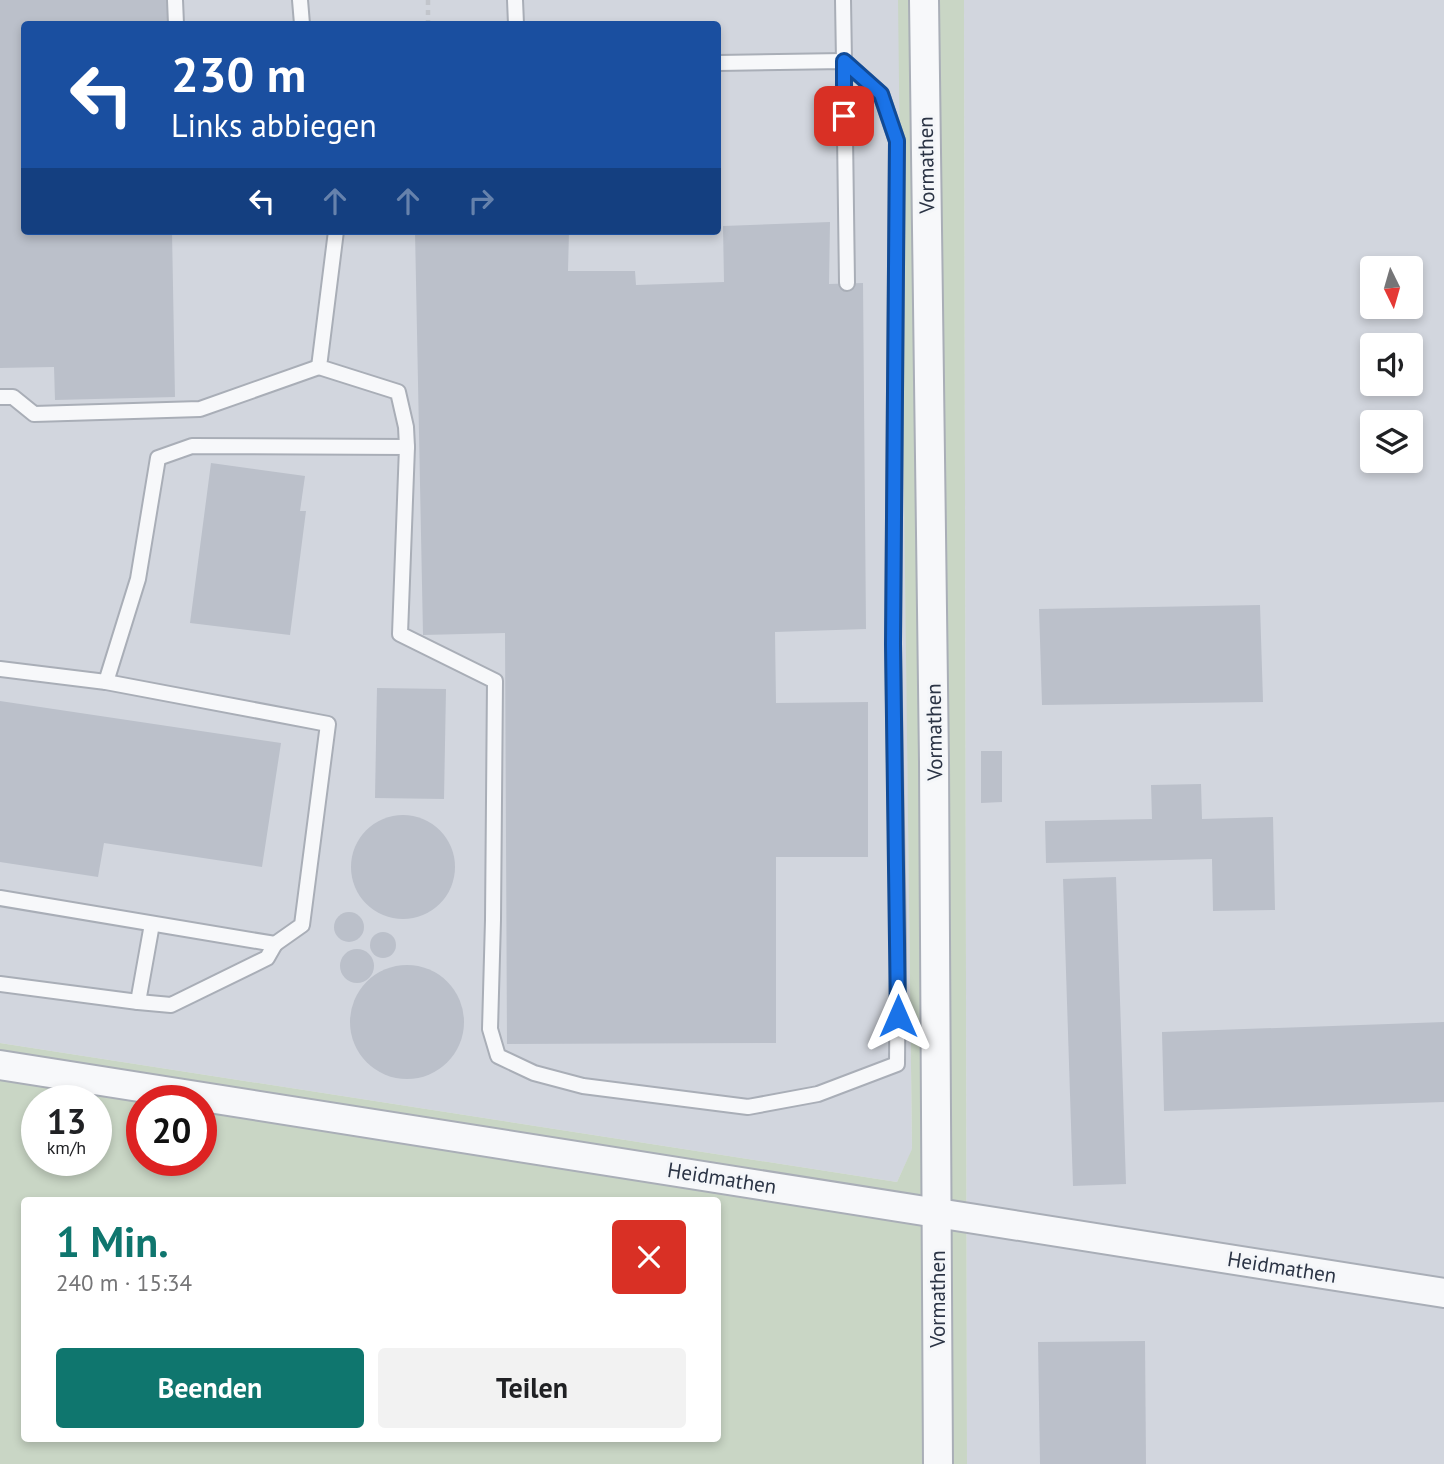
<!DOCTYPE html>
<html lang="de">
<meta charset="utf-8">
<style>
:root{--surface:#fff;--page:#f2f2f2;--text:#202124;--muted:#757577;--accent:#0f766e}
body{margin:0;font-family:"PT Sans",sans-serif;background:var(--page);color:var(--text);height:100vh;display:flex;flex-direction:column;font-size:26px;white-space:nowrap}
*{box-sizing:border-box;margin:0}
p{font-size:23px;color:var(--muted)}
.icon{flex:none;width:38px;height:38px;fill:none;stroke:currentColor;stroke-width:2;stroke-linecap:round;stroke-linejoin:round}
.map{position:relative;flex:1;overflow:hidden}
.panel{position:absolute;left:21px;top:1197px;width:700px;height:245px;display:flex;flex-direction:column;background:var(--surface);border-radius:7px;box-shadow:0 4px 10px #0003}
.panel>*{flex:none}
.hud{position:absolute;left:21px;top:21px;width:700px;height:214px;border-radius:7px;box-shadow:0 4px 10px #0003;background:#1a4fa0;color:#fff;overflow:hidden}
.needle{width:46px;rotate:175deg}
.tools{position:absolute;left:1360px;top:256px;display:grid;gap:14px}
.tools a{display:grid;place-items:center;width:63px;height:63px;border-radius:7px;background:var(--surface);box-shadow:0 4px 10px #0003;font-size:35px}
.speed{position:absolute;left:21px;top:1085px;display:flex;gap:14px;font-size:35px;font-weight:700;text-align:center}
.speed>*{display:grid;place-content:center;width:91px;height:91px;border-radius:50%;background:var(--surface);box-shadow:0 4px 10px #0003;line-height:1}
.speed small{font-size:18px;font-weight:400}
.speed .limit{border:10px solid #d22;background:#fff;color:#111}
.pin{position:absolute;display:grid;place-items:center;width:60px;height:60px;color:#fff;margin:-30px;border-radius:14px;box-shadow:0 4px 10px #0006}
.me{position:absolute;width:77px;margin:-38px;rotate:0deg;stroke-linejoin:round;filter:drop-shadow(0 0 5px #0008)}
.turn{display:flex;align-items:center;gap:24px;height:147px;padding:0 35px;font-size:32px}
.turn .icon{width:91px;height:91px;stroke-width:2.5}
.turn b{display:block;font-size:49px;line-height:60px}
.lanes{display:flex;align-items:center;height:66px;padding:0 35px;background:#0003;justify-content:center;gap:35px;direction:ltr}
.lanes .off{opacity:.35}
.round{display:grid;place-items:center;flex:none;width:74px;height:74px;border-radius:7px;background:var(--page)}
.headline{display:flex;align-items:center;justify-content:space-between;height:119px;padding:0 35px}
h1{font-size:42px;font-weight:600;line-height:52px;color:var(--accent)}
.button{display:flex;gap:14px;margin-top:auto;padding:14px 35px}
.button a{flex:1;height:80px;border-radius:7px;background:var(--accent);color:#fff;font-size:28px;font-weight:600;line-height:80px;text-align:center}
.button a+a{background:var(--page);color:var(--text)}
.map>svg:first-child{display:block}
.built{fill:#d2d6de;fill-rule:evenodd}
.green{fill:#c9d6c5;fill-rule:evenodd}
.building{fill:#bbc0ca}
.lines{fill:none;stroke-linecap:round;stroke-linejoin:round}
.service-casing{stroke:#a9aeb7;stroke-width:18}
.minor-casing{stroke:#a9aeb7;stroke-width:32}
.path{stroke:#c2c5cb;stroke-width:4.5;stroke-dasharray:5 5;stroke-linecap:butt}
.service{stroke:#f7f8fa;stroke-width:14}
.minor{stroke:#f7f8fa;stroke-width:28}
.route-casing{stroke:#114b97;stroke-width:18}
.route{stroke:#1a73e8;stroke-width:12}
.labels{text-anchor:middle;dominant-baseline:central;stroke-width:6;stroke-linejoin:round;paint-order:stroke}
.street-label{font-size:21px;fill:#2b3445;stroke:#f4f6f9}
</style>
<div class="map">
<svg width="1444" height="1464" viewBox="0 0 1444 1464">
<rect width="100%" height="100%" fill="#e4e7ec"/>
<g class="built">
<path d="M0 0H899L912 1150 897 1182 0 1043ZM24 24H718V231H24Z"/>
<path d="M964 0H1444V1464H967ZM1372 268H1410V306H1372ZM1372 345H1410V383H1372ZM1372 422H1410V460H1372Z"/>
</g>
<path class="green" d="M898 0H964L967 1464H0V1043L897 1182 912 1149ZM37 1101H96V1160H37ZM142 1101H201V1160H142ZM24 1200H718V1438H24Z"/>
<g class="building">
<path d="M0 0H167L168 24H24V231H172L175 397 55 400 54 367 0 368Z"/>
<path d="M830 222 829 284 863 283 866 629 775 632 776 703 868 702V857H776V1043L507 1044 505 633 423 635 415 231H569L568 271H635L636 285 724 282 723 226Z"/>
<path d="M211 463 305 476 300 511H306L290 635 190 623Z"/>
<path d="M1260 605 1263 702 1042 705 1039 609Z"/>
<path d="M377 688 446 689 444 799 375 798Z"/>
<path d="M0 701 281 743 262 867 104 843 98 877 0 862Z"/>
<path d="M981 751H1002V802L981 803Z"/>
<path d="M1201 784 1202 819 1273 817 1275 910 1213 911 1212 859 1046 863 1045 821 1152 819 1151 785Z"/>
<circle cx="403" cy="867" r="52"/>
<path d="M1116 877 1126 1184 1073 1186 1063 879Z"/>
<circle cx="349" cy="927" r="15"/>
<circle cx="383" cy="945" r="13"/>
<circle cx="357" cy="966" r="17"/>
<circle cx="407" cy="1022" r="57"/>
<path d="M1444 1022V1102L1164 1111 1162 1032Z"/>
<path d="M1145 1341 1146 1464H1040L1038 1342Z"/>
</g>
<g class="lines">
<g class="service-casing">
<g id="service">
<path d="M175 0 176 24"/>
<path d="M300 0 302 24"/>
<path d="M515 0 516 24"/>
<path d="M718 63 844 61 847 283"/>
<path d="M336 231 319 367 398 392 406 427 407 447"/>
<path d="M0 397H13L34 414 200 409 319 367"/>
<path d="M0 669 106 682 328 724 302 925 275 944 0 898"/>
<path d="M106 682 138 579 158 458 192 446 407 447 400 634 495 681 493 920 490 1029 498 1056 534 1073 583 1086 748 1107 818 1094 897 1064 898 944 893 644 897 141 881 94 844 61 843 0"/>
<path d="M152 924 138 1002 171 1005 267 958 275 944"/>
<path d="M0 984 138 1002"/>
</g>
</g>
<g class="minor-casing">
<g id="minor">
<path d="M924 0 934 762 938 1464"/>
<path d="M0 1065 1444 1293"/>
</g>
</g>
<path class="path" d="M428 0V24"/>
<use href="#service" class="service"/>
<use href="#minor" class="minor"/>
</g>
<g class="lines">
<g class="route-casing">
<path id="route" d="M844 116V61L881 94 897 141 893 644 898 1016"/>
</g>
<use href="#route" class="route"/>
</g>
<g class="labels">
<g class="street-label">
<text transform="translate(926 165) rotate(-91)">Vormathen</text>
<text transform="translate(934 732) rotate(-91)">Vormathen</text>
<text transform="translate(722 1178) rotate(9)">Heidmathen</text>
<text transform="translate(1282 1267) rotate(9)">Heidmathen</text>
<text transform="translate(937 1299) rotate(-90)">Vormathen</text>
</g>
</g>
</svg>
<div class="tools">
<a><svg class="needle" viewBox="-14 -14 28 28"><path d="M0-13l5 13h-10z" fill="#e53935"/><path d="M0 13l5-13h-10z" fill="#757577"/></svg></a>
<a><svg class="icon" aria-label="sound" viewBox="0 0 24 24"><path d="M4 9h4l5-4v14l-5-4H4zM17 9q2 3 0 6"/></svg></a>
<a><svg class="icon" aria-label="layers" viewBox="0 0 24 24"><path d="M12 4l9 5-9 5-9-5zM3 14l9 5 9-5"/></svg></a>
</div>
<div class="speed"><div>13<small>km/h</small></div><div class="limit">20</div></div>
<div class="pin" style="left:844px;top:116px;background:#d93025"><svg class="icon" aria-label="arrive" viewBox="0 0 24 24"><path d="M6 21V4h12l-3 4 3 4H6"/></svg></div>
<svg class="me" style="left:898px;top:1016px" viewBox="-20 -20 40 40"><path d="M0-17L14 15 0 8-14 15z" fill="#1a73e8" stroke="#fff" stroke-width="4"/></svg>
<div class="hud">
<div class="turn"><svg class="icon" aria-label="left" viewBox="0 0 24 24"><path d="M17 20v-9H6M10 6l-5 5 5 5"/></svg><div><b>230 m</b>Links abbiegen</div></div>
<div class="lanes"><svg class="icon" aria-label="left" viewBox="0 0 24 24"><path d="M17 20v-9H6M10 6l-5 5 5 5"/></svg><svg class="icon off" aria-label="ahead" viewBox="0 0 24 24"><path d="M12 20V5M6 11l6-6 6 6"/></svg><svg class="icon off" aria-label="ahead" viewBox="0 0 24 24"><path d="M12 20V5M6 11l6-6 6 6"/></svg><svg class="icon off" aria-label="right" viewBox="0 0 24 24"><path d="M7 20v-9h11M14 6l5 5-5 5"/></svg></div>
</div>
<section class="panel">
<div class="headline"><div><h1>1 Min.</h1><p>240 m · 15:34</p></div><a class="round" style="background:#d93025;color:#fff"><svg class="icon" aria-label="close" viewBox="0 0 24 24"><path d="M6 6l12 12M18 6L6 18"/></svg></a></div>
<div class="button"><a>Beenden</a><a>Teilen</a></div>
</section>
</div>
